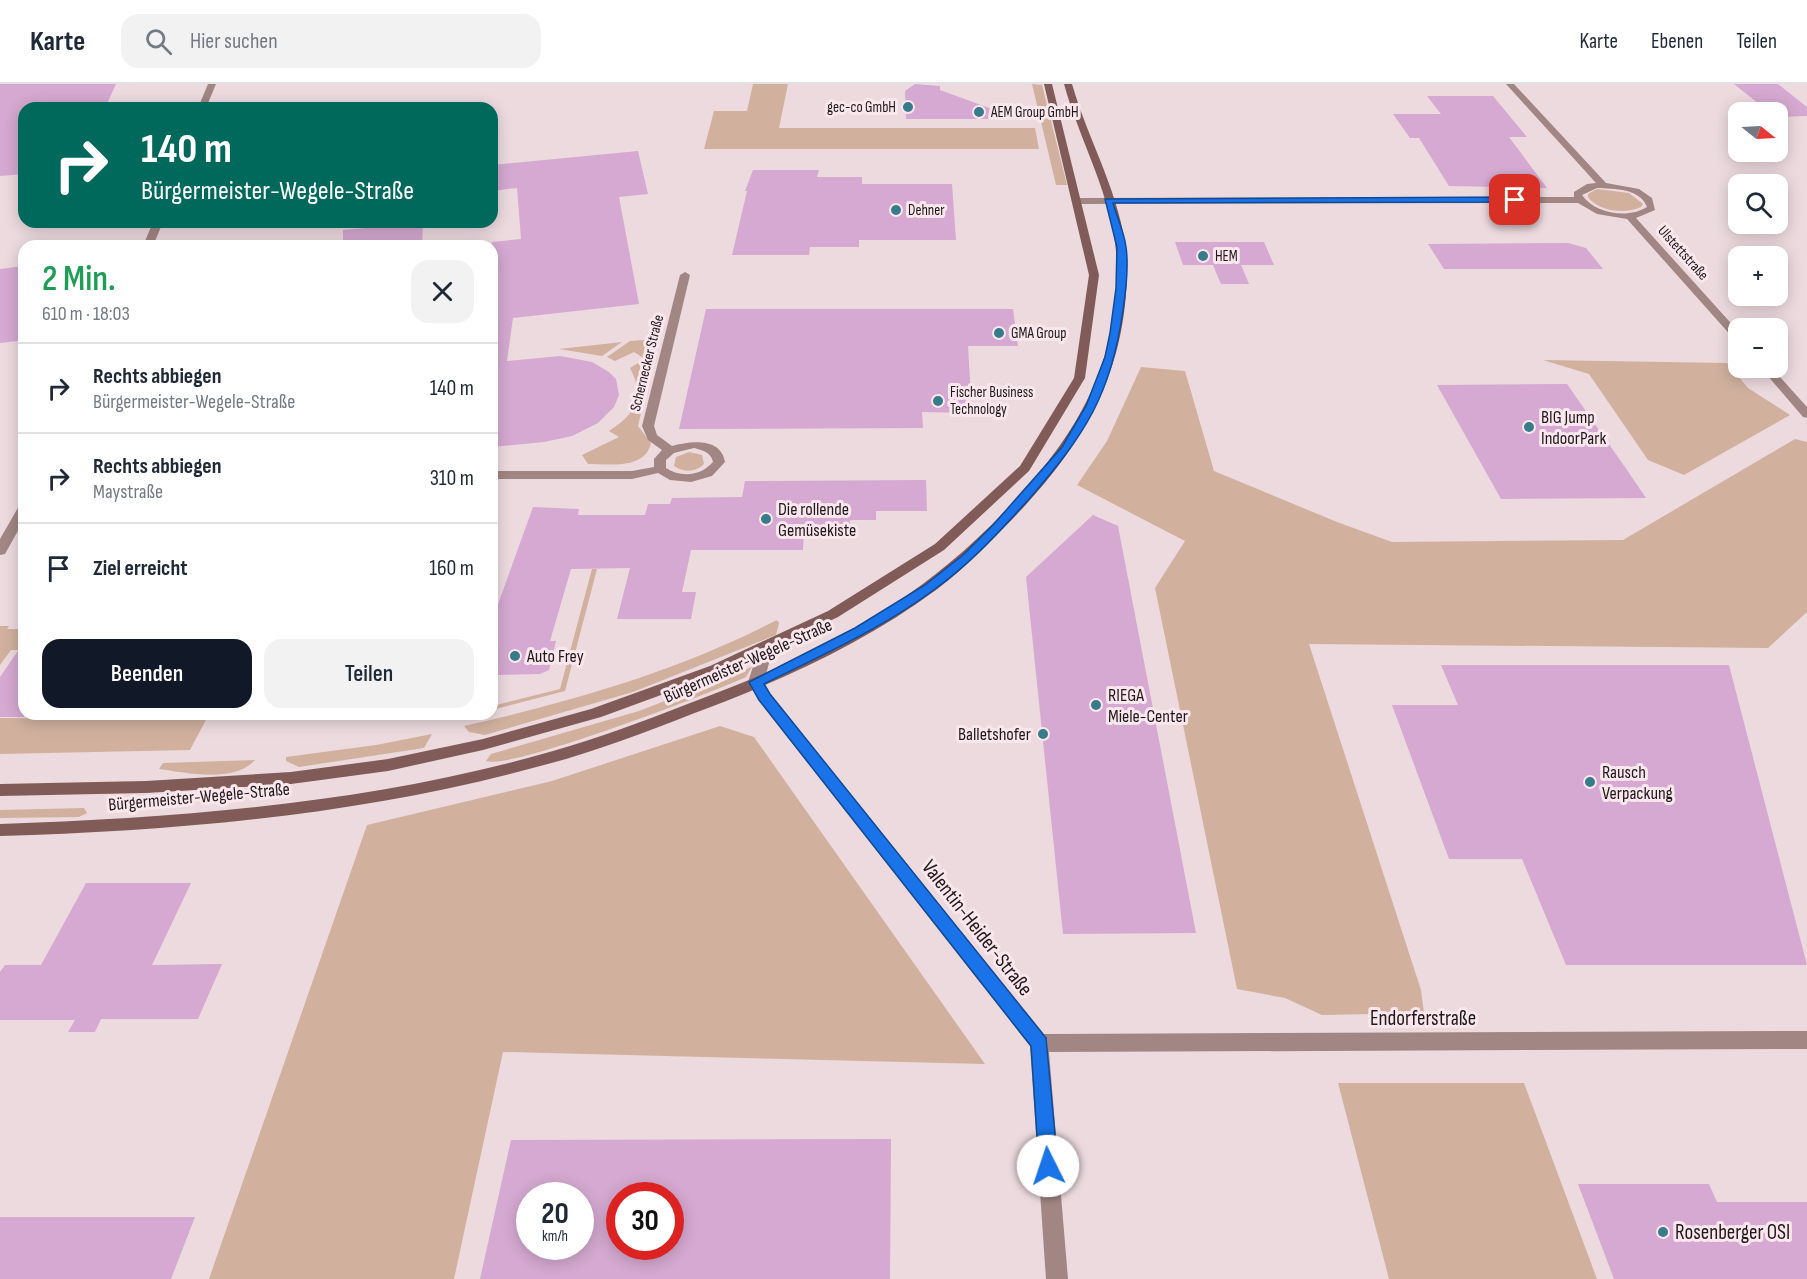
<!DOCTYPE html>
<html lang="de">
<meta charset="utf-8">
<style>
:root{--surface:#fff;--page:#f2f2f3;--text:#1f2937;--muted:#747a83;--line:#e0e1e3;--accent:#111827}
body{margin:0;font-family:"Sofia Sans Condensed",sans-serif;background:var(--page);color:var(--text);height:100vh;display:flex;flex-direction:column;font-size:22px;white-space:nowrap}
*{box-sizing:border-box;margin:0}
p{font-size:20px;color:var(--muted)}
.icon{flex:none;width:33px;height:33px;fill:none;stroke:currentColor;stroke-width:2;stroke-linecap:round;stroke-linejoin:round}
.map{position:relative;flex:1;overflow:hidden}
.sheet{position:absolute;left:18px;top:156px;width:480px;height:480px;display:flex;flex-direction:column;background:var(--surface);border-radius:18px;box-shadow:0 3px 15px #0003}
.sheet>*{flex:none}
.guide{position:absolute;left:18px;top:18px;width:480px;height:126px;border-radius:18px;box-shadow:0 3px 15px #0003;background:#00695c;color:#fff;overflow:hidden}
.needle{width:39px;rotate:108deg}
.fabs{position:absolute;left:1728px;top:18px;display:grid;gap:12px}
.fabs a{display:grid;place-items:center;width:60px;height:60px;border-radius:12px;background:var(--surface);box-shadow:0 3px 15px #0003;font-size:30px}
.speed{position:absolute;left:516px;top:1098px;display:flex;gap:12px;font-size:30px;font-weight:700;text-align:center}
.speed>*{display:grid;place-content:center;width:78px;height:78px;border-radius:50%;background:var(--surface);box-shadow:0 3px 15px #0003;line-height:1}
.speed small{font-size:15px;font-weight:400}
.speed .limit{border:9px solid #d22;background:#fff;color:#111}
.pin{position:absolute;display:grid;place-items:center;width:51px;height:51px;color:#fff;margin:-26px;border-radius:12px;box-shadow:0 3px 9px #0006}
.me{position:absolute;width:66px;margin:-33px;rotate:356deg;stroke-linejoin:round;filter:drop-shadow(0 0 4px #0008)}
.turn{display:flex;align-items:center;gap:21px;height:126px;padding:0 24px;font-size:27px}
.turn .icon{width:78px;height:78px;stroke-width:2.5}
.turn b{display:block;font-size:42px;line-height:51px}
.round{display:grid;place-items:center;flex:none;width:63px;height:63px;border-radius:18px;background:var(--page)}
.summary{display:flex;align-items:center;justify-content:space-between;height:102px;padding:0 24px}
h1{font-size:36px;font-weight:600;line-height:45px;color:#1e9e55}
.cta{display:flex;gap:12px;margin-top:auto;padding:12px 24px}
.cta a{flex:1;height:69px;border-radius:18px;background:var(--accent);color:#fff;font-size:24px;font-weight:600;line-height:69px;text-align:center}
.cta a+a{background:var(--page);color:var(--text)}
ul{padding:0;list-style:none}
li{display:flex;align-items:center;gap:18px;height:90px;padding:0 24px;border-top:2px solid var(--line)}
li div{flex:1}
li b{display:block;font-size:22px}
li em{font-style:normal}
header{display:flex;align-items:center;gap:36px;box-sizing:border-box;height:84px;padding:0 30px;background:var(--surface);border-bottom:2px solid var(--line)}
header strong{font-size:28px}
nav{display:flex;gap:33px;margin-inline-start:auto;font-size:21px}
.search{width:420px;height:54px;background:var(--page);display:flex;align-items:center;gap:15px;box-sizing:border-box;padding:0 21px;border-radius:18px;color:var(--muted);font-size:22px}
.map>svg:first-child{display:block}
.green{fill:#d1b19e}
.building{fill:#d5a9d1;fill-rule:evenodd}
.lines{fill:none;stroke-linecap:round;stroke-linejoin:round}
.street{fill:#a18683;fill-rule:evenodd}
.secondary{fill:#815b57;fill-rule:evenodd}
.route{fill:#1a73e8;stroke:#114b97;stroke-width:1.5}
.poi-dot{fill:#387b8b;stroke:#f9e7ed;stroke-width:2}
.labels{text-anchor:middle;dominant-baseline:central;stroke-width:6;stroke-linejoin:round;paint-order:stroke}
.far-poi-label{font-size:15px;fill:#1f191b;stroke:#f9e7ed;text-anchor:start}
.far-street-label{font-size:15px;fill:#1f191b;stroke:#f9e7ed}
.poi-label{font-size:18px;fill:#1f191b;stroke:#f9e7ed;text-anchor:start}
.street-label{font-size:18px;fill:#1f191b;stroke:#f9e7ed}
.near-street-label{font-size:21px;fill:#1f191b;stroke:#f9e7ed}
.near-poi-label{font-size:21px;fill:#1f191b;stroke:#f9e7ed;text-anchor:start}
</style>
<header>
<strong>Karte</strong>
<div class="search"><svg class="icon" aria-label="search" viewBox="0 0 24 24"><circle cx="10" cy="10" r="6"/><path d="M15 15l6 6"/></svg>Hier suchen</div>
<nav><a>Karte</a><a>Ebenen</a><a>Teilen</a></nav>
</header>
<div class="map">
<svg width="1807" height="1195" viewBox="0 0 1807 1195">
<rect width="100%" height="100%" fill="#ecdadf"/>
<g class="green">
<path d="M753 0H788L779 44H1035L1039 65H704L714 27H747Z"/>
<path d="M1032 0 1042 1 1067 101H1056Z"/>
<path d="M1597 105 1629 109 1643 120 1641 123C1625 131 1598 127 1588 113V110Z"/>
<path d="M658 255 638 342 651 359C645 386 609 380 588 380L582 371 619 353 609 347C635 330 646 314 630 284L645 275 634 268 615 277 607 273 630 257Z"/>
<path d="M622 258 602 272 559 265Z"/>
<path d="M1543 276 1727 279 1748 304 1790 331 1684 391 1648 376 1589 290Z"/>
<path d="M1141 283 1185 287 1214 387 1337 438 1392 458 1623 456 1795 355 1807 358V528L1768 564 1309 560 1421 906 1424 929 1322 931 1285 914 1237 905 1155 504 1185 457 1077 401 1107 357Z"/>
<path d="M689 368 702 371 704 380C696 388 684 389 674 382L676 373Z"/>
<path d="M592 485H597L565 607 492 626V622L560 605Z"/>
<path d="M777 536 779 539 776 551 633 608 485 651 469 648 464 642C571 618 679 587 777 536Z"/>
<path d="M0 542H9L7 545H24V566H11L0 581Z"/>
<path d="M752 583 746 593C711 609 512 686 486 677L491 670 639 627Z"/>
<path d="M129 630H209L190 666 0 670V634L126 635Z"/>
<path d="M720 642 754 653 985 980 503 968 454 1195H209L367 741 552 697Z"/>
<path d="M432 650 424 664 299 683 286 677V673L376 661Z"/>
<path d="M255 676C235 699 187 689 159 685L163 679Z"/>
<path d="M84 724 87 729 79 733 0 734V726Z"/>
<path d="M1338 999H1524L1597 1195H1389Z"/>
</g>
<g class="building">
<path d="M0 0H116L105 24H24V90L0 92Z"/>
<path d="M915 0 940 2V6L1011 32V35H906L905 7Z"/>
<path d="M1734 0H1778L1807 23V32L1778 33V28H1769Z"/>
<path d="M1427 12H1493L1527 53H1509L1547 104 1449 102 1419 54H1410L1393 30H1441Z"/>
<path d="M638 67 648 110 619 113 639 220 513 234 507 277 560 272 592 278 609 288 616 295 619 311 614 323 598 339 572 352 544 358 492 363V158L521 155 517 104 492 107V81Z"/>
<path d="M753 86H819L817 93H862V100H952L956 156H859V163H810L809 171H732L747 107H745Z"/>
<path d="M423 139 422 162H343V146Z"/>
<path d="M1175 158H1264L1274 181H1241L1249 200H1221L1213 181H1183Z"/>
<path d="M1568 159 1586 164 1603 185H1444L1428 160Z"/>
<path d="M24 182V245L18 257 0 259V185Z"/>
<path d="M706 225H1013L1018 262H968L972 329 922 328 923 344 679 345Z"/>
<path d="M1567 300 1627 386 1646 414 1501 415 1437 301Z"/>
<path d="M926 396 927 427H876V436H850V448H804L803 466H691L682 508H696L691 535H617L630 484 571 485 550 557H556L549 586 540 590 492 591V537L533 423 579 425 578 431H645L648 420H670L672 414 742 413 745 397Z"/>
<path d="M1093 431 1118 442 1196 849 1063 850 1026 493Z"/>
<path d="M24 558V633H0V593Z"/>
<path d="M1441 581H1729L1807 881H1566L1522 775H1449L1392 621H1458Z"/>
<path d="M86 799H191L152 881 222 880 198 935H101L95 948H68L75 936H0V888L5 881H41Z"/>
<path d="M891 1055 890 1195H480L511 1056ZM530 1112H580V1162H530ZM620 1112H670V1162H620Z"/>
<path d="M1578 1100H1709L1717 1118H1807V1195H1614Z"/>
<path d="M0 1133H195L171 1195H0Z"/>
</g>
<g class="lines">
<g class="street">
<path d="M208 0H216L206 24H198Z"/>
<path d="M1506 0H1514L1606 99 1639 105 1652 114 1655 126 1636 134 1738 247V256L1734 255 1627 135 1597 130 1578 119 1078 120 1073 117 1078 114 1574 113V108L1587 100 1596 99ZM1597 104C1615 105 1640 104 1647 123 1628 135 1595 130 1582 111Z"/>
<path d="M153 138H163L153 162H143Z"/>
<path d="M685 188 690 191 654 342 657 351 672 362C690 357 721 353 725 378L712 392 691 398 670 396 658 389 632 395H492V387H632L654 383V375L662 366 648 356 642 342 680 191ZM694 364C702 366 711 368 713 378 701 392 681 394 666 384V376L674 369Z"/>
<path d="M1761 284H1772L1807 323V334L1803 333Z"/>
<path d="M24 421V436L5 470 0 471V455L19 422Z"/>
<path d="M766 559 773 564 764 598 770 610 1044 950 1807 947V965L1049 968 1068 1195H1046L1030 962 759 617 748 598 759 564Z"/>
</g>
<g class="secondary">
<path d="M1044 0H1052L1099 191 1085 294 1029 387 944 466 838 533 721 589 601 633 483 666 388 687 291 700 146 709 0 712V700L146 697 291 688 388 675 483 655 591 625 710 582 828 527 935 460 1020 382 1074 294 1089 191Z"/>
<path d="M1064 0H1072C1090 63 1127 120 1127 187 1126 285 1087 355 1022 425 995 453 968 482 936 506 863 560 778 598 692 630 644 649 594 668 544 681 367 730 182 747 0 752V740C183 734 377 718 553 667 598 654 642 638 685 621 810 575 914 523 1006 426 1074 354 1116 288 1117 186 1117 119 1081 62 1064 0Z"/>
</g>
</g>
<path class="route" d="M1515 113 1518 118 1113 119C1117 133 1124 148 1126 163 1129 183 1126 206 1123 226 1111 312 1085 350 1030 414 1000 447 971 479 935 505 883 544 822 571 764 600L770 610 1046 954 1058 1082 1055 1088 1048 1091 1042 1088 1039 1082 1031 962 759 616 749 598 855 544 925 501 963 471 993 441 1062 363 1086 322 1105 273 1110 249 1116 204 1117 163 1105 115Z"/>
<g class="poi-dot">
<circle cx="908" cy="23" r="6"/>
<circle cx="979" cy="28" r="6"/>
<circle cx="896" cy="126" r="6"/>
<circle cx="1203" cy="172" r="6"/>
<circle cx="999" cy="249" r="6"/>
<circle cx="938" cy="317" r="6"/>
<circle cx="1529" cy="343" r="6"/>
<circle cx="766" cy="435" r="6"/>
<circle cx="515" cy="572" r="6"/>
<circle cx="1096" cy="621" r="6"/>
<circle cx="1043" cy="650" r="6"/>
<circle cx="1590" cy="698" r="6"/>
<circle cx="1663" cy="1148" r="6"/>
</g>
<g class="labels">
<g class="far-poi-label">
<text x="896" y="23" text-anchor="end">gec-co GmbH</text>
<text x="991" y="28">AEM Group GmbH</text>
<text x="908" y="126">Dehner</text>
<text x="1215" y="172">HEM</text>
<text x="1011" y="249">GMA Group</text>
<text x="950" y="308">Fischer Business<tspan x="950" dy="17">Technology</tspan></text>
</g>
<g class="far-street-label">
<text transform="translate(1683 169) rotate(48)">Ulstettstraße</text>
<text transform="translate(647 279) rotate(-76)">Schernecker Straße</text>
</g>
<g class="poi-label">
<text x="1541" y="333">BIG Jump<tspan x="1541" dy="21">IndoorPark</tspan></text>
<text x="778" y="425">Die rollende<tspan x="778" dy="21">Gemüsekiste</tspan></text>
<text x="527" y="572">Auto Frey</text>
<text x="1108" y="611">RIEGA<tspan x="1108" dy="21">Miele-Center</tspan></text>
<text x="1031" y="650" text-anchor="end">Balletshofer</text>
<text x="1602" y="688">Rausch<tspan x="1602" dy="21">Verpackung</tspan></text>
</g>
<g class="street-label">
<text transform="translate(748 577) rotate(-24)">Bürgermeister-Wegele-Straße</text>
<text transform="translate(199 713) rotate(-5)">Bürgermeister-Wegele-Straße</text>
</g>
<g class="near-street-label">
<text transform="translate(977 844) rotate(52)">Valentin-Heider-Straße</text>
<text x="1423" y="934">Endorferstraße</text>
</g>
<g class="near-poi-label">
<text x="1675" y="1148">Rosenberger OSI</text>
</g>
</g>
</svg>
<div class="fabs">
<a><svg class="needle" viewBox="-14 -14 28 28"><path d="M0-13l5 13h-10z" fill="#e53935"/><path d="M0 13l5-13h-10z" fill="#747a83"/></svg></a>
<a><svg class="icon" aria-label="search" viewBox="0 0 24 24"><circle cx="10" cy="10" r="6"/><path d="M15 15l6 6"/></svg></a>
<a>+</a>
<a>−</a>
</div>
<div class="speed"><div>20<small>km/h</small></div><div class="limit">30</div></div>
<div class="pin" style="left:1515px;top:116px;background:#d93025"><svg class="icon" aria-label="arrive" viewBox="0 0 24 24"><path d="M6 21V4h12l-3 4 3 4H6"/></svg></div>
<svg class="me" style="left:1048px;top:1082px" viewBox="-20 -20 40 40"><circle r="19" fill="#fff"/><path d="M0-13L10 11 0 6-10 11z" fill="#1a73e8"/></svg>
<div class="guide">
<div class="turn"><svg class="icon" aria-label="right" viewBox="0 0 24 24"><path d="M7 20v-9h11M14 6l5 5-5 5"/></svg><div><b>140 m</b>Bürgermeister-Wegele-Straße</div></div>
</div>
<section class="sheet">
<div class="summary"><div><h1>2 Min.</h1><p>610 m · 18:03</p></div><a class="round"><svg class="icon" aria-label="close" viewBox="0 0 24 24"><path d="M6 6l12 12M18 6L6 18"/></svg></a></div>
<ul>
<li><svg class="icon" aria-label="right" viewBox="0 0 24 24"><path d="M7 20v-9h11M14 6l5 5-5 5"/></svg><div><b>Rechts abbiegen</b><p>Bürgermeister-Wegele-Straße</p></div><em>140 m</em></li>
<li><svg class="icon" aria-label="right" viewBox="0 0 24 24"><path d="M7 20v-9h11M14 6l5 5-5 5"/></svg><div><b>Rechts abbiegen</b><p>Maystraße</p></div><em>310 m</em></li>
<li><svg class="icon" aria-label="arrive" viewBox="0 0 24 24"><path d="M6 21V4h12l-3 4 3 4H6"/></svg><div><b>Ziel erreicht</b></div><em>160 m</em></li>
</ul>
<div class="cta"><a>Beenden</a><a>Teilen</a></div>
</section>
</div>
